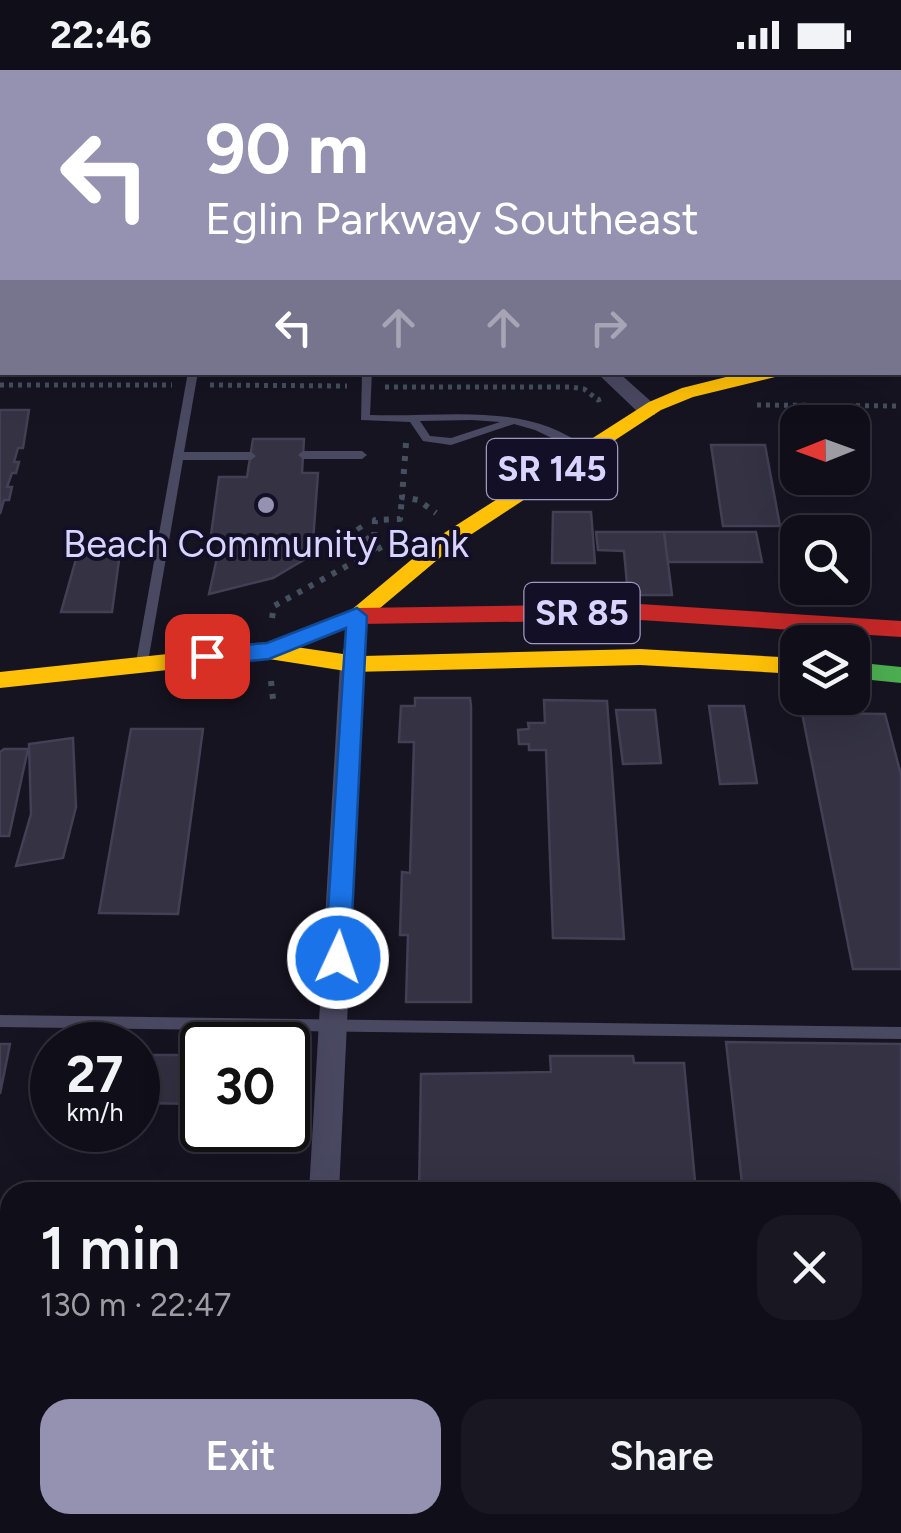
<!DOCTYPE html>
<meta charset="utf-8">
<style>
:root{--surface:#100f19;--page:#191822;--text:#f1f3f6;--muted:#9c9ca2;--line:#302f38;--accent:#9591b1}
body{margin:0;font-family:Figtree,sans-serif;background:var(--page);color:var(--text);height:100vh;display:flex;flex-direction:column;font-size:38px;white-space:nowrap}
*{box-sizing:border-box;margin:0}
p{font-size:32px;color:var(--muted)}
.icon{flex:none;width:55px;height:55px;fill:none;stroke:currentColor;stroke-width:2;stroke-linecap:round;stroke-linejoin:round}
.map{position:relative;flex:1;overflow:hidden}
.panel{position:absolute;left:0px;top:1112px;width:902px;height:352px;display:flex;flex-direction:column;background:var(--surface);border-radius:30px 30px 0 0;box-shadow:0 10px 40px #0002,0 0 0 2px var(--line)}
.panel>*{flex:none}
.hud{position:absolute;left:0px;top:0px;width:902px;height:305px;box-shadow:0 10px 40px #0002,0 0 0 2px var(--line);background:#9591b1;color:#fff;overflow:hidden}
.needle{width:65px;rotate:269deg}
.tools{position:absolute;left:780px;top:335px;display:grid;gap:20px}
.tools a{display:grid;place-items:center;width:90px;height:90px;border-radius:20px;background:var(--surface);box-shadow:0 10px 40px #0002,0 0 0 2px var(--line);font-size:50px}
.speed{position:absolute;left:30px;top:952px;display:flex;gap:20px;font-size:50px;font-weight:700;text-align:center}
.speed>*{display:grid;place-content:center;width:130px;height:130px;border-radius:50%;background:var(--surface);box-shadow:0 10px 40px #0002,0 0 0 2px var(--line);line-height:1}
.speed small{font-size:25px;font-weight:400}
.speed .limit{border:5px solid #111;border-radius:15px;background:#fff;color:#111}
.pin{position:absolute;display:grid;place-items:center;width:85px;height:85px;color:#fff;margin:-42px;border-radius:20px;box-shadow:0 5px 15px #0006}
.me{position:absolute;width:110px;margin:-55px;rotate:3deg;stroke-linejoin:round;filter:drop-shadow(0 0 8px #0008)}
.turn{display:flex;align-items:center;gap:35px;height:210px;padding:0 40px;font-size:45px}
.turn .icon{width:130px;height:130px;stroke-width:2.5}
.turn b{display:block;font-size:70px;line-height:85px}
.lanes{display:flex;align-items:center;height:95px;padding:0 40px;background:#0003;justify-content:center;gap:50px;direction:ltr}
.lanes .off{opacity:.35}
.round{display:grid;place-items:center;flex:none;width:105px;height:105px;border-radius:30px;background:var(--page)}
.head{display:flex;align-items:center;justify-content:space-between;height:170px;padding:0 40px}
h1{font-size:60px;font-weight:600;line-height:75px}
.cta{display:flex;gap:20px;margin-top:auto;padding:20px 40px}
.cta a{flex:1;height:115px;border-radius:30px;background:var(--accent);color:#fff;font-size:40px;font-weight:600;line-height:115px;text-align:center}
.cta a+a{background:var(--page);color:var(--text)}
.status{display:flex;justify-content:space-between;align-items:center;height:70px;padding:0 50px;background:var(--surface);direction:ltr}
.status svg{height:28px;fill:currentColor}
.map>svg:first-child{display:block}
.building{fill:#343243;stroke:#433f54;stroke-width:2.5}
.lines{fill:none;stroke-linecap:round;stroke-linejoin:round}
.path-far2{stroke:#44505f;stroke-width:5;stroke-dasharray:4 5;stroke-linecap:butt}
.path-far1{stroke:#44505f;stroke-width:6;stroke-dasharray:5 8;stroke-linecap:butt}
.path{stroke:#44505f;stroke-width:8;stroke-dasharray:6 9;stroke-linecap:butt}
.lane{fill:#4a4962;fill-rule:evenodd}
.street{fill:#4a4962;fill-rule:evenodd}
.fast{fill:#4caf50;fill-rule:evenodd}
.slow{fill:#ffc107;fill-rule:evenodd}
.jam{fill:#c62828;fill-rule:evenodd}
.route{fill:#1a73e8;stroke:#114b97;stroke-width:2.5}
.poi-dot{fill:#9591b1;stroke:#130f26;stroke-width:4}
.labels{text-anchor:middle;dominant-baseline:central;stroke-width:8;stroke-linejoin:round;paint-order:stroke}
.shield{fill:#130f26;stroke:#9e99be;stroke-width:2.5}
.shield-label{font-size:35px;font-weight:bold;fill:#d9d4ff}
.poi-label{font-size:38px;fill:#d9d4ff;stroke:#130f26}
</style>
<div class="status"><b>22:46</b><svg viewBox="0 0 49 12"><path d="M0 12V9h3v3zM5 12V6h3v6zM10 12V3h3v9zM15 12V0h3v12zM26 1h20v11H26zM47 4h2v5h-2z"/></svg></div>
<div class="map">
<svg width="901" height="1463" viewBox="0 0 901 1463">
<rect width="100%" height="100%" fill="#161421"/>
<g class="building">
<path d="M0 340H29L23 378H18L14 392H19L16 403H12L7 417H12L9 430H4L0 444Z"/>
<path d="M253 369H304L302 403H318L312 485 273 508 209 524 222 465H211L219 407H247Z"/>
<path d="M711 375H765L780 456H723Z"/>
<path d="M553 442H591L595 493H552Z"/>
<path d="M596 462H664L672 525H628L624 481 598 480Z"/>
<path d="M664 462H756L762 492H668Z"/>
<path d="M80 475H121L112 542H61Z"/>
<path d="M415 628H470L471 636V932H406L408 865H400L402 802 410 803 414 672H399L401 636H415Z"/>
<path d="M544 630 607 631 624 869 553 868 546 680H529V674H519L518 660 529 659 528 653H545Z"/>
<path d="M709 636H744L757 713 720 714Z"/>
<path d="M616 640H655L661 693 623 694Z"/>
<path d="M802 643 885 644 901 705V899H853Z"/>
<path d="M131 659H203L178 844 99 843Z"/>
<path d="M73 668 76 737 63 788 16 796 31 744 29 674Z"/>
<path d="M4 679H28L9 766H0V682Z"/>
<path d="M726 972 901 974V1225H892V1122H743Z"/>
<path d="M0 974H10L0 1024Z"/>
<path d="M138 977H147L146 985H202V1034L138 1033Z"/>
<path d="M44 983 52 984V1032H34Z"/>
<path d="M550 986H633L634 993H684L696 1122H419L421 1004 551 1002Z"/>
<path d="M4 1371H10V1415H0Z"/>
<path d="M0 1420 10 1421V1455H29L27 1463H0Z"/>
<path d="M492 1455H589V1463H500V1458Z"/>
<path d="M734 1455H800L801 1463H735Z"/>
</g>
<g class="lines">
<g class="path-far2">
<path d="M0 315H172"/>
<path d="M210 315 347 316"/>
<path d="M385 317H571L584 319 598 330 603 328"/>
<path d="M757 335 901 336"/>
</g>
<g class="path-far1">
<path d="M406 373 402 427 418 430 436 443"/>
<path d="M358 456 376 482"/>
<path d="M313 467 374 471 375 450 400 449 402 427"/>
<path d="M272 548 274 536 396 469"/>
<path d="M271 611 273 629"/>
</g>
<g class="path">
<path d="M0 1309H10"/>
<path d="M892 1319H901"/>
<path d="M260 1463 261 1455"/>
</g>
<g class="lane">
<path d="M188 302H198L184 382H251L256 386 251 390H183L148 592 142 596 136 592Z"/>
<path d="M362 302H372L370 345C444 348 525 330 588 379L587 381H579L535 360 514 354 451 375 423 371 410 352 361 350ZM472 350 500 352 451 368 430 366 420 351Z"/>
<path d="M303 381H362L367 385 362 389H303L298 385Z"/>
<path d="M0 945 901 957V969L0 957Z"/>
</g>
<g class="street">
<rect x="344" y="0" width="16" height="2"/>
<path d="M419 0H444L445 2H421Z"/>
<rect x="0" y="32" width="2" height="10"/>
<rect x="900" y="36" width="1" height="10"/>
<rect x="900" y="120" width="1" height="10"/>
<rect x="0" y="287" width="2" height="12"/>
<path d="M596 302H618L655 335V345H641Z"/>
<path d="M352 585 364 594 339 1122H309L340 594Z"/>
<rect x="0" y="1256" width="10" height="32"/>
<rect x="892" y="1263" width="9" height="32"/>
<rect x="285" y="1455" width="34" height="8"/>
</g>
<g class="fast">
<path d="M901 293V305L894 303 900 302Z"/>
<path d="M852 592 901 597V613L852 608Z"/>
</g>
<path class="slow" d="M746 302H782L779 306 693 327 661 340 455 475 367 549 363 586 640 579 798 588V604L640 595 352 602 269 589 0 618V602L269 573 343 584 350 541 441 465 649 332 682 318Z"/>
<path class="jam" d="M640 534 901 551V567L640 550 359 554 272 588 262 580 265 574 357 538Z"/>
</g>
<path class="route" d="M357 538 367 546 350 888 338 898 325 888 346 558 269 589 207 595 197 586 207 578 267 573Z"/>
<circle class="poi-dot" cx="266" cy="435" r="10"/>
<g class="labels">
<g class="shield">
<rect x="487" y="369" width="130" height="60" rx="8"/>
<rect x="524.5" y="513" width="115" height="60" rx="8"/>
</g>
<g class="shield-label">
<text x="552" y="399">SR 145</text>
<text x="582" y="543">SR 85</text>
</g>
<g class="poi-label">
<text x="266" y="474">Beach Community Bank</text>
</g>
</g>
</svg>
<div class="tools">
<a><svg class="needle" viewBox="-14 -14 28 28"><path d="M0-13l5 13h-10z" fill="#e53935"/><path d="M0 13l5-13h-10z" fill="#9c9ca2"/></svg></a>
<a><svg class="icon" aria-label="search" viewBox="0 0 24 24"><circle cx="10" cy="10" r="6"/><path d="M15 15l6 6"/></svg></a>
<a><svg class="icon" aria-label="layers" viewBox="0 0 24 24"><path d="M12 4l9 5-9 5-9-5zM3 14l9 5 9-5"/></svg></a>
</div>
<div class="speed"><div>27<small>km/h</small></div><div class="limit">30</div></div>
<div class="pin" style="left:207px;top:586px;background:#d93025"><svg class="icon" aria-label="arrive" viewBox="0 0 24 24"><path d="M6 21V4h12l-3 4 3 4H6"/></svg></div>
<svg class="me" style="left:338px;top:888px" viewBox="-20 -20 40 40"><circle r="17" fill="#1a73e8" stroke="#fff" stroke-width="3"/><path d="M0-11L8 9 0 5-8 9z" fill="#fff"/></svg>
<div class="hud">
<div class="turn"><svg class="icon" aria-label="left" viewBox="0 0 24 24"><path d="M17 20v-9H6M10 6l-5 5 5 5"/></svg><div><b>90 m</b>Eglin Parkway Southeast</div></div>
<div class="lanes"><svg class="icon" aria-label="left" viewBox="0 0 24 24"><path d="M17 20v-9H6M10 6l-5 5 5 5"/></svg><svg class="icon off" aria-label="ahead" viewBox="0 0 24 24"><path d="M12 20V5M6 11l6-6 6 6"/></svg><svg class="icon off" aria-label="ahead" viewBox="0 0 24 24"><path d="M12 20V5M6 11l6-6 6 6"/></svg><svg class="icon off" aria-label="right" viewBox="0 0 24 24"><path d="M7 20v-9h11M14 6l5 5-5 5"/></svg></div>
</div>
<section class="panel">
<div class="head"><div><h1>1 min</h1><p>130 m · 22:47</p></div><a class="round"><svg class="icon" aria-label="close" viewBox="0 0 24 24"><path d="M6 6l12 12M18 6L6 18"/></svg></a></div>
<div class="cta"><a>Exit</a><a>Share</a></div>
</section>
</div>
